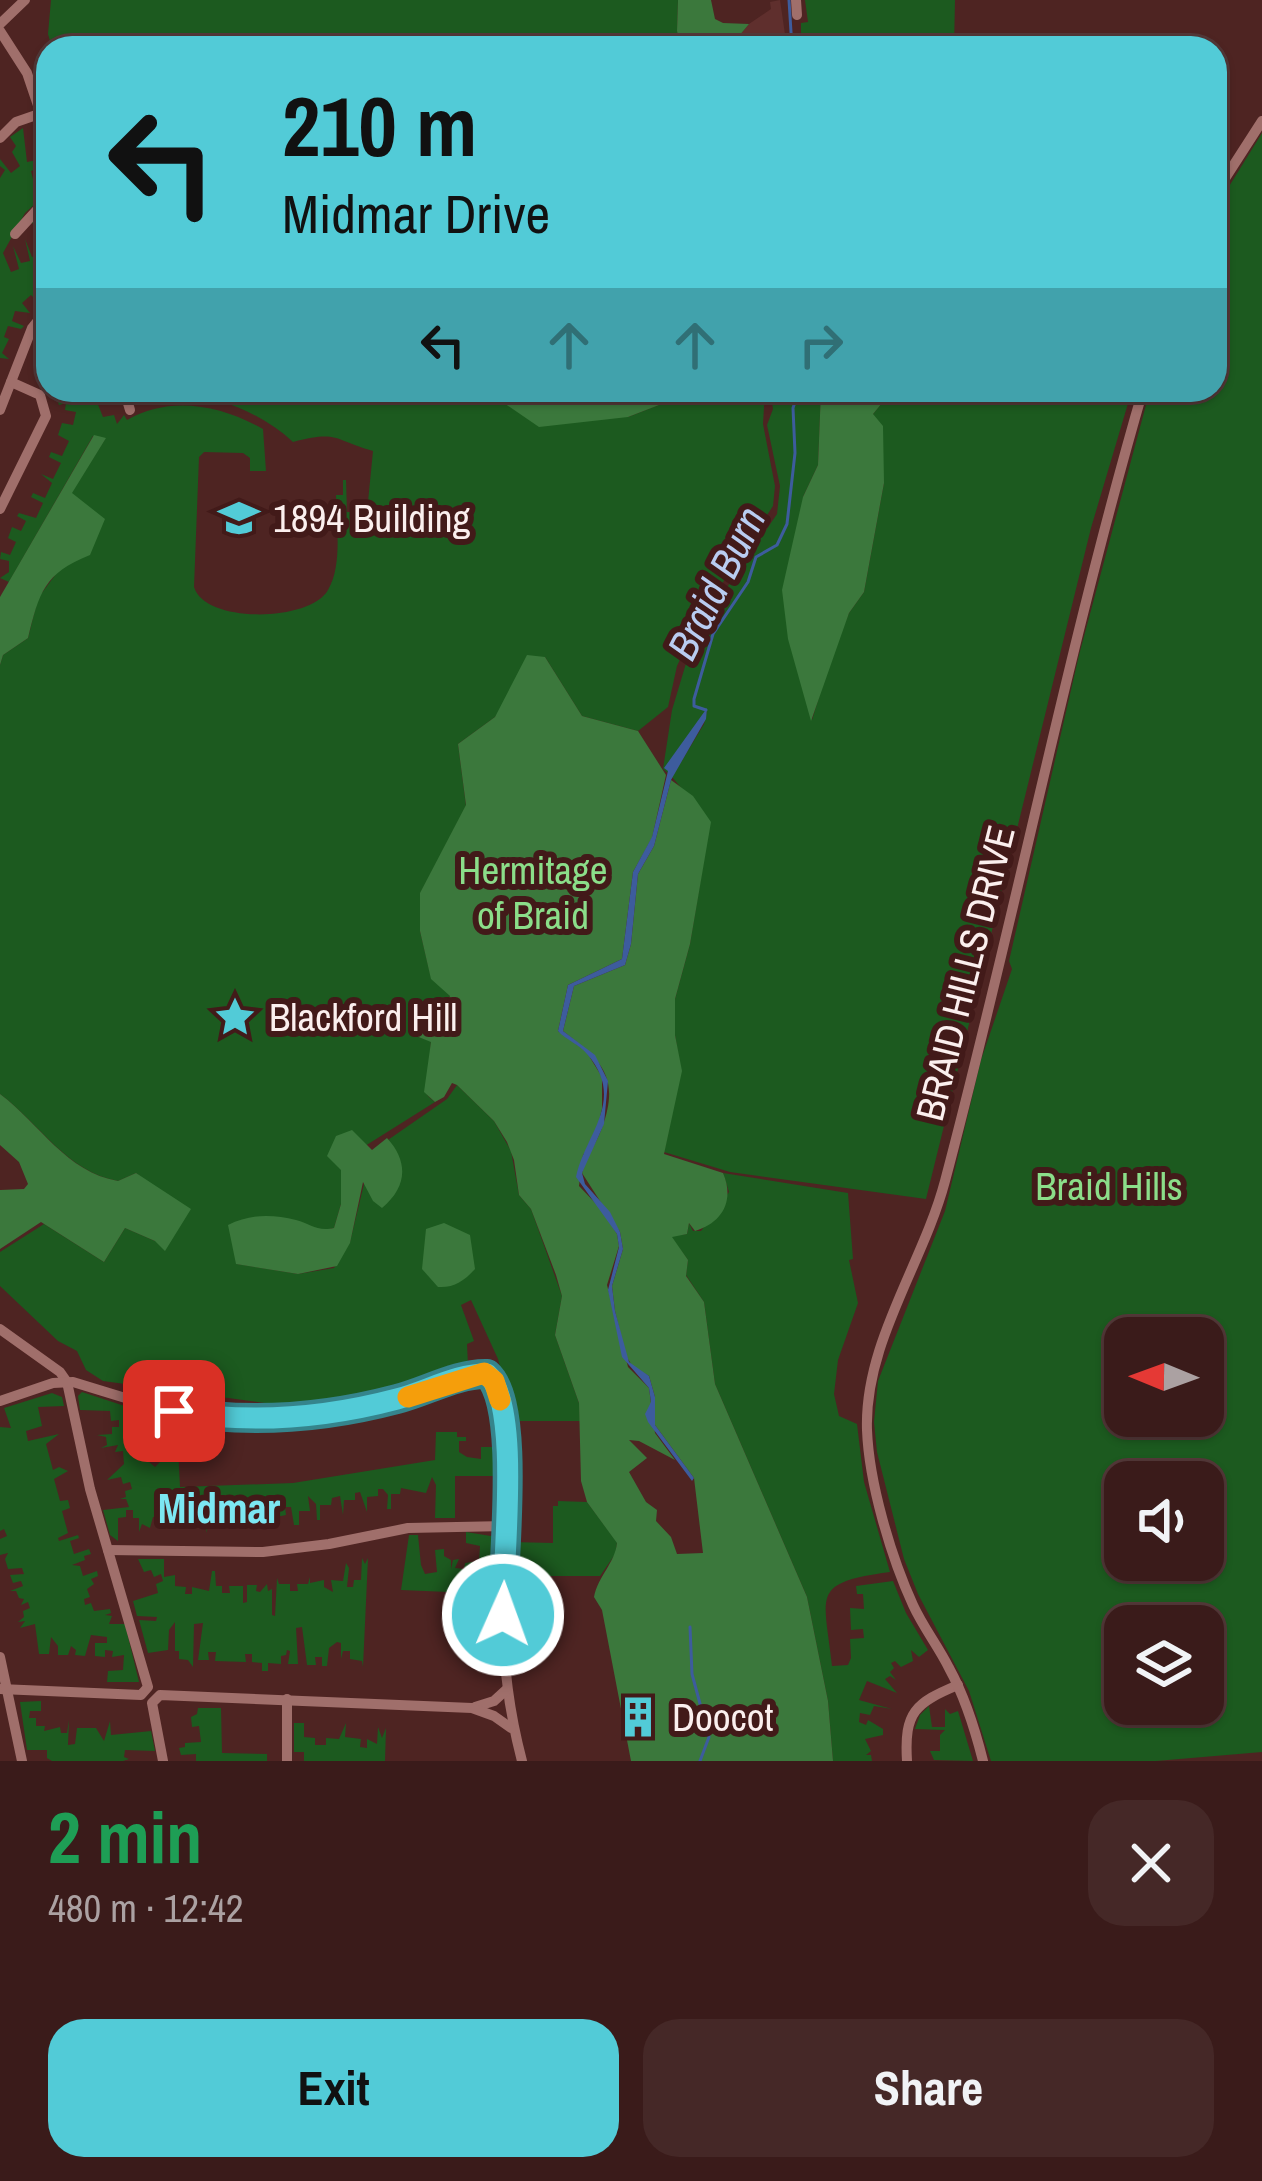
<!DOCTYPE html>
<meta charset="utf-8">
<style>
:root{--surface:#3a1b1a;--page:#452827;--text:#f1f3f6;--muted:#aba1a2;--line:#543939;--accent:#52cbd7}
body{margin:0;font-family:"Archivo Narrow",sans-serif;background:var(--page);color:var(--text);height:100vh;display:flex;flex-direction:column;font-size:45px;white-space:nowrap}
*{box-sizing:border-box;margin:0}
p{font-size:39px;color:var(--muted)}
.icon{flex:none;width:66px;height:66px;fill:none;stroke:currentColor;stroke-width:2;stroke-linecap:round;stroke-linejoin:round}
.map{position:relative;height:1761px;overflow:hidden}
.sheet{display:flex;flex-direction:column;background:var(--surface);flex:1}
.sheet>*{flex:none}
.hud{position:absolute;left:36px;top:36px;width:1191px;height:366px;border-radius:36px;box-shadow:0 3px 9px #0004,0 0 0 3px var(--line);background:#52cbd7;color:#111;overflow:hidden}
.needle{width:78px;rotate:271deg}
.fabs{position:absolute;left:1104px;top:1317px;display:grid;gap:24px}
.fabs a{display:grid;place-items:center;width:120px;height:120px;border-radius:24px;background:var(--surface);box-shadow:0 3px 9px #0004,0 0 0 3px var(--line);font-size:60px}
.pin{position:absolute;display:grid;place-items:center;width:102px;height:102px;color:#fff;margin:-51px;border-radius:24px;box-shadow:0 6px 18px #0006}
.me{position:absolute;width:132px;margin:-66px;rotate:2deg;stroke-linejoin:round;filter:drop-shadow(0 0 9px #0008)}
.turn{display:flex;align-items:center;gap:42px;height:252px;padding:0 48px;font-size:54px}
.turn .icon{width:156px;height:156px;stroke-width:2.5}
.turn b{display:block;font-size:84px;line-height:102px}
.lanes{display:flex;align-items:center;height:114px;padding:0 48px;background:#0003;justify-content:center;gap:60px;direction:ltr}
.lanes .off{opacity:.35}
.round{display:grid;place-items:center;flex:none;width:126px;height:126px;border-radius:36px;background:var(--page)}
.summary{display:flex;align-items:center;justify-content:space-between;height:204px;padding:0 48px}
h1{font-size:72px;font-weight:700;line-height:90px;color:#1e9e55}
.primary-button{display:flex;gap:24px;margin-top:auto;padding:24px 48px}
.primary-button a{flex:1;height:138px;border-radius:36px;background:var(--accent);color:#111;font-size:48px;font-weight:700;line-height:138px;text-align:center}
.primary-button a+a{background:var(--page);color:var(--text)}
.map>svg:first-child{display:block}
.built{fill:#5f2f2d}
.green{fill:#1c5a1f;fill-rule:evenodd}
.forest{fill:#3b783c}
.water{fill:#3d5c9d}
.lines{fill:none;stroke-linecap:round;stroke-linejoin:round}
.stream{stroke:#3d5c9d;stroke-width:3}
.minor{stroke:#a06f6b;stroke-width:10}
.route-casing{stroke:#35848c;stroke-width:30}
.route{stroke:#52cbd7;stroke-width:21}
.slow{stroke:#f59e0b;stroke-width:21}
.labels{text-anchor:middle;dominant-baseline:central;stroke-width:12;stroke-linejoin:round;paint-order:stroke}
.poi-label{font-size:39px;fill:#fbefee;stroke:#421a19;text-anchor:start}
.park-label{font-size:39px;fill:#8bde89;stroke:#421a19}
.street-label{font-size:39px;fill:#fbefee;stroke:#421a19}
.water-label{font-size:42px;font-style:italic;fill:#b9ccf1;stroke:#421a19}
.neighbourhood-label{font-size:42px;font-weight:bold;fill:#7ce7f2;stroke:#421a19}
</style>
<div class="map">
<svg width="1262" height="1761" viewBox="0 0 1262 1761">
<rect width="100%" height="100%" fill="#4e2422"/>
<path class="built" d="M780 0 787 48H729L749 24 771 9 770 2Z"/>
<g class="green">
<path d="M51 0H678L677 31 681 48H52L48 34Z"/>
<path d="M805 0H955L954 48H801V23L808 22Z"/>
<path d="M23 128 27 162 37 160 42 167 31 171 36 191 48 188V192L25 213 3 253 11 272 19 269 13 246 21 263 30 261 25 239 32 257 41 254 42 240 30 219 48 202V214L40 221 48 233V290L44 284 34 292 35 299 31 295 22 303 30 313 15 311 12 321 24 326 21 329 8 326 4 337 9 339 2 353 9 359 0 358V178L5 170 0 166V159L11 173 20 166 12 152 16 146 10 137Z"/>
<path d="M1262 133V1752L1156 1761H991L969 1691 918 1594 904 1559 877 1452 874 1422 878 1381 945 1211 981 1060 1012 969 1009 961 1079 655 1150 390H1215V209ZM1125 1338H1203V1416H1125ZM1125 1482H1203V1560H1125ZM1125 1626H1203V1704H1125Z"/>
<path d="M71 390H98L99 395 95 397 103 417 114 415 117 424 124 415 127 420C170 395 221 405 263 429L266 471H250V458L243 453 204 452 199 457 194 587C205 624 310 622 328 590 343 565 336 523 336 495H343V480H346L347 512H367L373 451C333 440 339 430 293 442 256 408 197 385 146 401L145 395 155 390H496L502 401 628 417 698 390H765L763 424 775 486 773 506 702 614 677 666 668 707 638 731 582 716 545 657 495 717 458 744 466 806 420 894V931L430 973 450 996 443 1006 423 1013 414 1027 418 1037 431 1041C430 1050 431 1061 430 1070 427 1085 419 1091 435 1102L365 1146 341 1170V1204L334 1228 320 1231 298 1221 237 1264 298 1274 334 1268 350 1242 372 1151 447 1099 457 1085 494 1121 511 1151 519 1195 531 1209 562 1296 555 1335 579 1403 580 1421H514L498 1359 471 1300 461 1305 474 1341 467 1344 468 1365 392 1389 287 1406 103 1381 86 1370 77 1351 58 1341 0 1286V1252L44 1224 104 1262 125 1228 155 1241 156 1189 136 1173 118 1181C67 1172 40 1124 0 1094V665L3 655 28 638 38 598 62 566 71 493 105 439 93 436 9 582 0 578 9 572V561L0 559 1 552 10 555 16 542 8 538 12 527 21 531 26 521 17 516 19 513 36 518 43 503 31 497 33 493 45 498 52 483 41 474 53 479 61 463 49 457 51 452 62 456 69 441 58 435 62 423 73 425 76 412 65 410 66 403 59 405 58 402 72 396Z"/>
<path d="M770 390H821L818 465 803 497 812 720 833 651 849 613 864 592 884 483 873 414 882 403 883 390H1132L1091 528 926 1199 730 1172 664 1152 681 1071 675 1035V999L690 944 710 822 672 777 704 724 707 710 682 744 668 773 663 769 672 710 690 650 715 605 777 514 780 486 767 425 773 409Z"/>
<path d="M723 1173 848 1193 853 1259 849 1260 858 1303 838 1360 834 1394 839 1416 857 1424 864 1482 890 1572C810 1583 824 1593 832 1666L848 1665 851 1658 850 1639 864 1638 863 1629 851 1630 850 1608 864 1609 863 1594H857L856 1586 893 1581 906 1613 928 1650 919 1657 911 1650 913 1661 901 1667 895 1661 891 1663 894 1668 890 1672 896 1680 890 1676 885 1679 897 1693 867 1681 859 1700 892 1709 874 1706 870 1715 860 1713 859 1722 866 1725 868 1720 883 1729V1735L865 1739 871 1751 866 1755H871L872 1761H833L828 1701 807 1597 715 1384 704 1302 686 1275 688 1260 670 1236 687 1234 689 1223 693 1231H701L729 1192Z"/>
<path d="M82 1392 140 1411V1425L146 1426 148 1461 155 1467 160 1462H171V1446H178L180 1487 293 1483 435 1460 436 1432H457V1437H466V1441H459V1452L467 1457 481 1459V1447H499L500 1476H455V1518H435L436 1485 432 1477 426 1493 401 1488 400 1494H391V1509H387L388 1495 383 1489H378V1496L367 1497V1512L360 1492 355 1493V1500H344L343 1515 340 1496 332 1498 331 1505H320V1520H317L316 1504 308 1496 310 1511H299V1525H294L291 1507H285L286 1515 271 1518 267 1514 266 1520V1511H257V1518H247L244 1511 243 1520H233V1512L228 1509 226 1520 220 1521 219 1509 212 1508 206 1533V1519H199L200 1510 194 1509 193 1519 184 1520 182 1526V1509L176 1508V1518H168V1512H163V1519L153 1517 150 1528 142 1524 139 1532V1518H133V1510H126V1517L118 1518V1541L110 1535 103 1510 129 1507 126 1499H120L126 1497 125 1491 132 1489 130 1482 123 1484 121 1477 107 1480 124 1464 123 1451 115 1452 118 1445 101 1448 107 1445 106 1437 97 1435 112 1434V1427H119V1420L111 1421 110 1411 80 1410 78 1396Z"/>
<path d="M52 1393 62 1397 64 1406 38 1407 42 1426 26 1431 28 1441 59 1434 46 1444 53 1470 59 1467 68 1471 54 1479 60 1501 68 1500 70 1508 62 1511 68 1533 58 1538 59 1541 78 1535 79 1538 70 1541 74 1554 89 1549 91 1554 84 1556 85 1560 72 1565 80 1566 83 1576 97 1571 98 1576 91 1579 94 1584 87 1589 90 1597 84 1599 85 1605 91 1603 94 1611 110 1609 111 1613 105 1615 112 1616 109 1624H125L139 1682H107L108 1671 123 1670 124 1655 112 1657 113 1651 105 1650V1657L95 1656V1643H107V1637L91 1635 85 1656 75 1655 76 1650 71 1646 68 1655H58V1646L51 1637 49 1654H39L35 1624 20 1628 25 1621 18 1622 24 1617 23 1611 30 1608 28 1602 21 1605 24 1599 19 1598 16 1591H10L23 1586 21 1581 13 1583 10 1575 24 1574 22 1568 8 1569 5 1559 8 1553 0 1555V1539L7 1536 4 1529 0 1531V1427L11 1428 4 1408Z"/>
<path d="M558 1501 587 1502 617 1542 616 1553 600 1576H511V1542L553 1543V1506H558Z"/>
<path d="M466 1532 497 1537 496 1594 401 1590 409 1535H418L421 1565 425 1574 437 1572 435 1550 444 1549V1556L451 1560V1569L453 1560 459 1559 455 1568 464 1569 465 1563 479 1561 480 1546 466 1543Z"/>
<path d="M362 1558 365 1564 368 1558 363 1667 362 1661 350 1659V1651H343L341 1659V1643L337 1642 329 1648 327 1666H322V1657H315L316 1665H307L302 1627 296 1628 298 1664H288L290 1651 287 1650 286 1655 281 1656V1664L268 1663V1671H262V1663L252 1662V1654H245L246 1662 215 1661 216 1652H208L209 1660H198L203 1623 194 1624 193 1667 188 1660 179 1659V1651H175V1622L169 1630 168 1650 148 1653 139 1620 156 1621 157 1617 137 1616 133 1601 158 1593 156 1584 163 1581 161 1574 154 1577 151 1570 144 1572 138 1559H164V1577L175 1575V1586L186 1587 185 1594H192V1587L209 1591 212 1571H215L216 1586H222V1593H230L229 1586H243V1603L247 1602V1585H257L256 1591 260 1592 267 1584 268 1591 272 1589V1615L275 1616 277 1578 279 1584H290V1591H298L297 1584H308L310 1577V1583L324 1580V1587L333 1592 331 1580 343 1581 346 1563 349 1568 347 1587H353L354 1580H361Z"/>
<path d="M41 1701V1711H30L29 1718H36V1726H45L44 1731 60 1727 61 1733H67L69 1720 68 1745 75 1744 77 1728H96L104 1741 110 1721 111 1735 151 1731 155 1751 125 1750 124 1757 129 1759 123 1761H52L47 1758V1750H27L20 1702Z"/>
<path d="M929 1706 932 1727H945V1709L950 1714 958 1711 973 1761 934 1760 930 1751H940V1735L945 1730 915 1729 920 1715Z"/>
<path d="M198 1708H221L222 1753 267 1754V1761H196V1754L181 1755 179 1748 185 1747V1743L201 1742 199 1726 192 1727 191 1717 197 1714Z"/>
<path d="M294 1723H304V1737L315 1738V1745H326V1738L339 1739 346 1723 345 1737 361 1739 360 1747 367 1748V1739L377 1744 378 1727 382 1738 386 1728 385 1761H304V1752H294Z"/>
</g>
<g class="forest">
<path d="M678 0H711L715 19 723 23 749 24 729 48H681L677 31Z"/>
<path d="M496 390H698L628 417 539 427 501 401Z"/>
<path d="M821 390H883L882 403 873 414 883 426 884 483 864 592 849 613 811 721 788 639 782 590 803 497 818 465Z"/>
<path d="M94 435 106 438 72 493 105 519 90 555C44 573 39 593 28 638L3 655 0 665V597Z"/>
<path d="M527 655 545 657 582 716 638 731 666 775 652 838 633 872 622 959 568 985 558 1031 586 1051 602 1077V1109L595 1137 583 1155 579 1186 602 1210 617 1234 619 1246 607 1285 628 1367 649 1388 655 1433 675 1460 639 1441 629 1440 647 1458 629 1472 646 1502 657 1510 656 1521 671 1537 677 1554 703 1553 694 1478 655 1425V1397L649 1376 633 1367 626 1356 615 1311 612 1286 623 1249 620 1232 582 1173C586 1157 596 1144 602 1128 621 1075 600 1060 563 1031L574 986 625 965 631 944 638 874 654 846 671 780 693 796 711 822 690 944 675 999V1035L682 1071 664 1154 723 1173C735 1201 722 1223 695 1231L689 1223 687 1234 672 1237 688 1260 686 1276 704 1302 715 1384 807 1597 828 1701 833 1761H631L602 1610 594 1597C598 1576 615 1563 617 1543L587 1502 581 1481 579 1403 555 1335 562 1296 556 1275 531 1209 519 1195 514 1160 507 1142 494 1121 457 1085 452 1083 444 1097 435 1102 424 1092 431 1042 416 1036 414 1024 422 1013 446 1004 450 996 431 979 420 931V893L466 805 458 744 495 717Z"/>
<path d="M0 1094C40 1124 66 1172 118 1181L136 1173 191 1209 165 1251 155 1241 125 1228 104 1262 41 1222 0 1249V1190L24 1189 28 1184 19 1162 0 1145Z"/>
<path d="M352 1130 372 1150 387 1138C409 1162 407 1187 382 1208L373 1201 363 1182 350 1243 337 1266 298 1274 236 1264 228 1225C250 1214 272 1214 296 1220 311 1224 317 1232 334 1228L341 1204V1170L327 1156 336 1136Z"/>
<path d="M444 1223 470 1235 475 1269C464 1281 454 1288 438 1287L422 1269 426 1229Z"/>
</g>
<path class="water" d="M707 708 706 719 671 780 654 846 638 874 631 944 625 965 574 986 563 1031 595 1055 608 1081 604 1124 582 1173 585 1184 610 1212 620 1232 623 1249 612 1286 615 1311 629 1362 649 1376 655 1397V1425L694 1478 692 1481 648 1422 645 1414 651 1402 649 1388 622 1357 608 1290 619 1247 617 1234 576 1177C585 1134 627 1100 587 1054 579 1044 566 1040 558 1031L568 985 622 959 633 872 652 837 668 771 664 768Z"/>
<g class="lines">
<g class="stream">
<path d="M789 0 792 48"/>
<path d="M706 710 694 706V699L713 634 748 582 756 557 777 545 787 524 795 453 793 408 799 390"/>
<path d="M690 1627 692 1674 709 1737 700 1761"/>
</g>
<g class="minor">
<path d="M796 0 797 15"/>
<path d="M0 24 25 0"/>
<path d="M0 31 27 73 48 135"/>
<path d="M0 138 16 122 42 113"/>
<path d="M1215 194 1262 121"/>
<path d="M15 234 48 198"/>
<path d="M124 390 130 410"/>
<path d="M0 410 32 328 48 308"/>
<path d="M0 509 46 416 40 395 11 382"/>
<path d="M0 1329 60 1372 67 1382 90 1489 148 1687 141 1695 0 1689"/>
<path d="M0 1401 53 1383 73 1382 158 1408 217 1417 274 1418 382 1403 478 1374 489 1375C522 1413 503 1561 503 1614 503 1665 509 1712 522 1761"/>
<path d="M108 1550 263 1552 329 1544 408 1528 506 1526"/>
<path d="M0 1657 22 1761"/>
<path d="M475 1707 494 1701 506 1690"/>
<path d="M163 1761 152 1703 160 1695 472 1708 494 1716 511 1728"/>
<path d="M287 1761V1699"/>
<path d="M907 1761C904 1712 915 1703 958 1685"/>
<path d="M983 1761C975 1729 965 1697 949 1668 938 1646 923 1627 913 1605 891 1557 869 1483 867 1430 864 1343 923 1264 945 1181 1015 918 1067 651 1143 390"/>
</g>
</g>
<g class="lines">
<g class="route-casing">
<path id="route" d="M174 1411C248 1424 325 1418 397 1399 425 1392 458 1373 487 1374 522 1404 502 1566 503 1615"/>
</g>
<use href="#route" class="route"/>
<path class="slow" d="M408 1397 484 1373 494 1381 500 1400"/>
</g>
<defs>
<g id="university-bare" transform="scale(3.24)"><path d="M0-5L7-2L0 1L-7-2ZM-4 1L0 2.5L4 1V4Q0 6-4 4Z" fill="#52cbd7" stroke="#421a19" stroke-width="2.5" paint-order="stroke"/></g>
<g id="sight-bare" transform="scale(3.24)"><path d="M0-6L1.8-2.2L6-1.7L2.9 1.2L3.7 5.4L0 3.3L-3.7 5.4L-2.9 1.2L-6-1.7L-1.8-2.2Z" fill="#52cbd7" stroke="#421a19" stroke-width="2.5" paint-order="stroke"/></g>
<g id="building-bare" transform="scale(3.24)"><path d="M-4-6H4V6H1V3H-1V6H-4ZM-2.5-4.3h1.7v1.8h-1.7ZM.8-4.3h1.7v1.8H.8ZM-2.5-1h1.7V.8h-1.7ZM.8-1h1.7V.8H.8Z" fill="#52cbd7" stroke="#421a19" stroke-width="2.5" paint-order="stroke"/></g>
</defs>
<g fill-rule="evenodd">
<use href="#university-bare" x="239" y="518"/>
<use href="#sight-bare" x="235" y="1017"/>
<use href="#building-bare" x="638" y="1717"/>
</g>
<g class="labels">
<g class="poi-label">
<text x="273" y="518">1894 Building</text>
<text x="269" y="1017">Blackford Hill</text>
<text x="672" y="1717">Doocot</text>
</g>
<g class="park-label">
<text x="533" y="870">Hermitage<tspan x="533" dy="45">of Braid</tspan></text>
<text x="1109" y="1186">Braid Hills</text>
</g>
<g class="street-label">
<text transform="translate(965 973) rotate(-76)">BRAID HILLS DRIVE</text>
</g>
<g class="water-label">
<text transform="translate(716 583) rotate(-63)">Braid Burn</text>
</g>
<g class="neighbourhood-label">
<text x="219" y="1508">Midmar</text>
</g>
</g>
</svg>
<div class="fabs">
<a><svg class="needle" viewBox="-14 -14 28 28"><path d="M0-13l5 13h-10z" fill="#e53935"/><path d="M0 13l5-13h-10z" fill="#aba1a2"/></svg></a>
<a><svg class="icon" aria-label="sound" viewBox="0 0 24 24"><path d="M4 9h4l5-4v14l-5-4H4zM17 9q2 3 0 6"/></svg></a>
<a><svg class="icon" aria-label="layers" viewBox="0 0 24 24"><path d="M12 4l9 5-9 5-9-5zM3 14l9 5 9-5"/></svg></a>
</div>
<div class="pin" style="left:174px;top:1411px;background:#d93025"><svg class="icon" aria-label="arrive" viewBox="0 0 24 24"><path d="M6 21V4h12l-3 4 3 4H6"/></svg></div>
<svg class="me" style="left:503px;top:1615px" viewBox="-20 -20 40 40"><circle r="17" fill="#52cbd7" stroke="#fff" stroke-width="3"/><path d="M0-11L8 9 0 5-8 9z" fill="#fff"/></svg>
<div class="hud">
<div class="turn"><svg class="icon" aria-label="left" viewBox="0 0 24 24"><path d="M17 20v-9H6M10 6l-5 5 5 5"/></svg><div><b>210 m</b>Midmar Drive</div></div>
<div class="lanes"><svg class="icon" aria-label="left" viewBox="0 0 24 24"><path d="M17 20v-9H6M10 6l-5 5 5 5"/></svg><svg class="icon off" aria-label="ahead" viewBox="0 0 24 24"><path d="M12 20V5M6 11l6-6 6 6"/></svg><svg class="icon off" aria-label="ahead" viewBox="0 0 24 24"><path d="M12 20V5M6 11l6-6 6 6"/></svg><svg class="icon off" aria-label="right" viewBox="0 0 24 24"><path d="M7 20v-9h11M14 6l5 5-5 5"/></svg></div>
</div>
</div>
<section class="sheet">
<div class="summary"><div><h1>2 min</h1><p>480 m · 12:42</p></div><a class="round"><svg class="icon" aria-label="close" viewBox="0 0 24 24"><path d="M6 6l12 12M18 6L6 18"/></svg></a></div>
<div class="primary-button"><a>Exit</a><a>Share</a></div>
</section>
